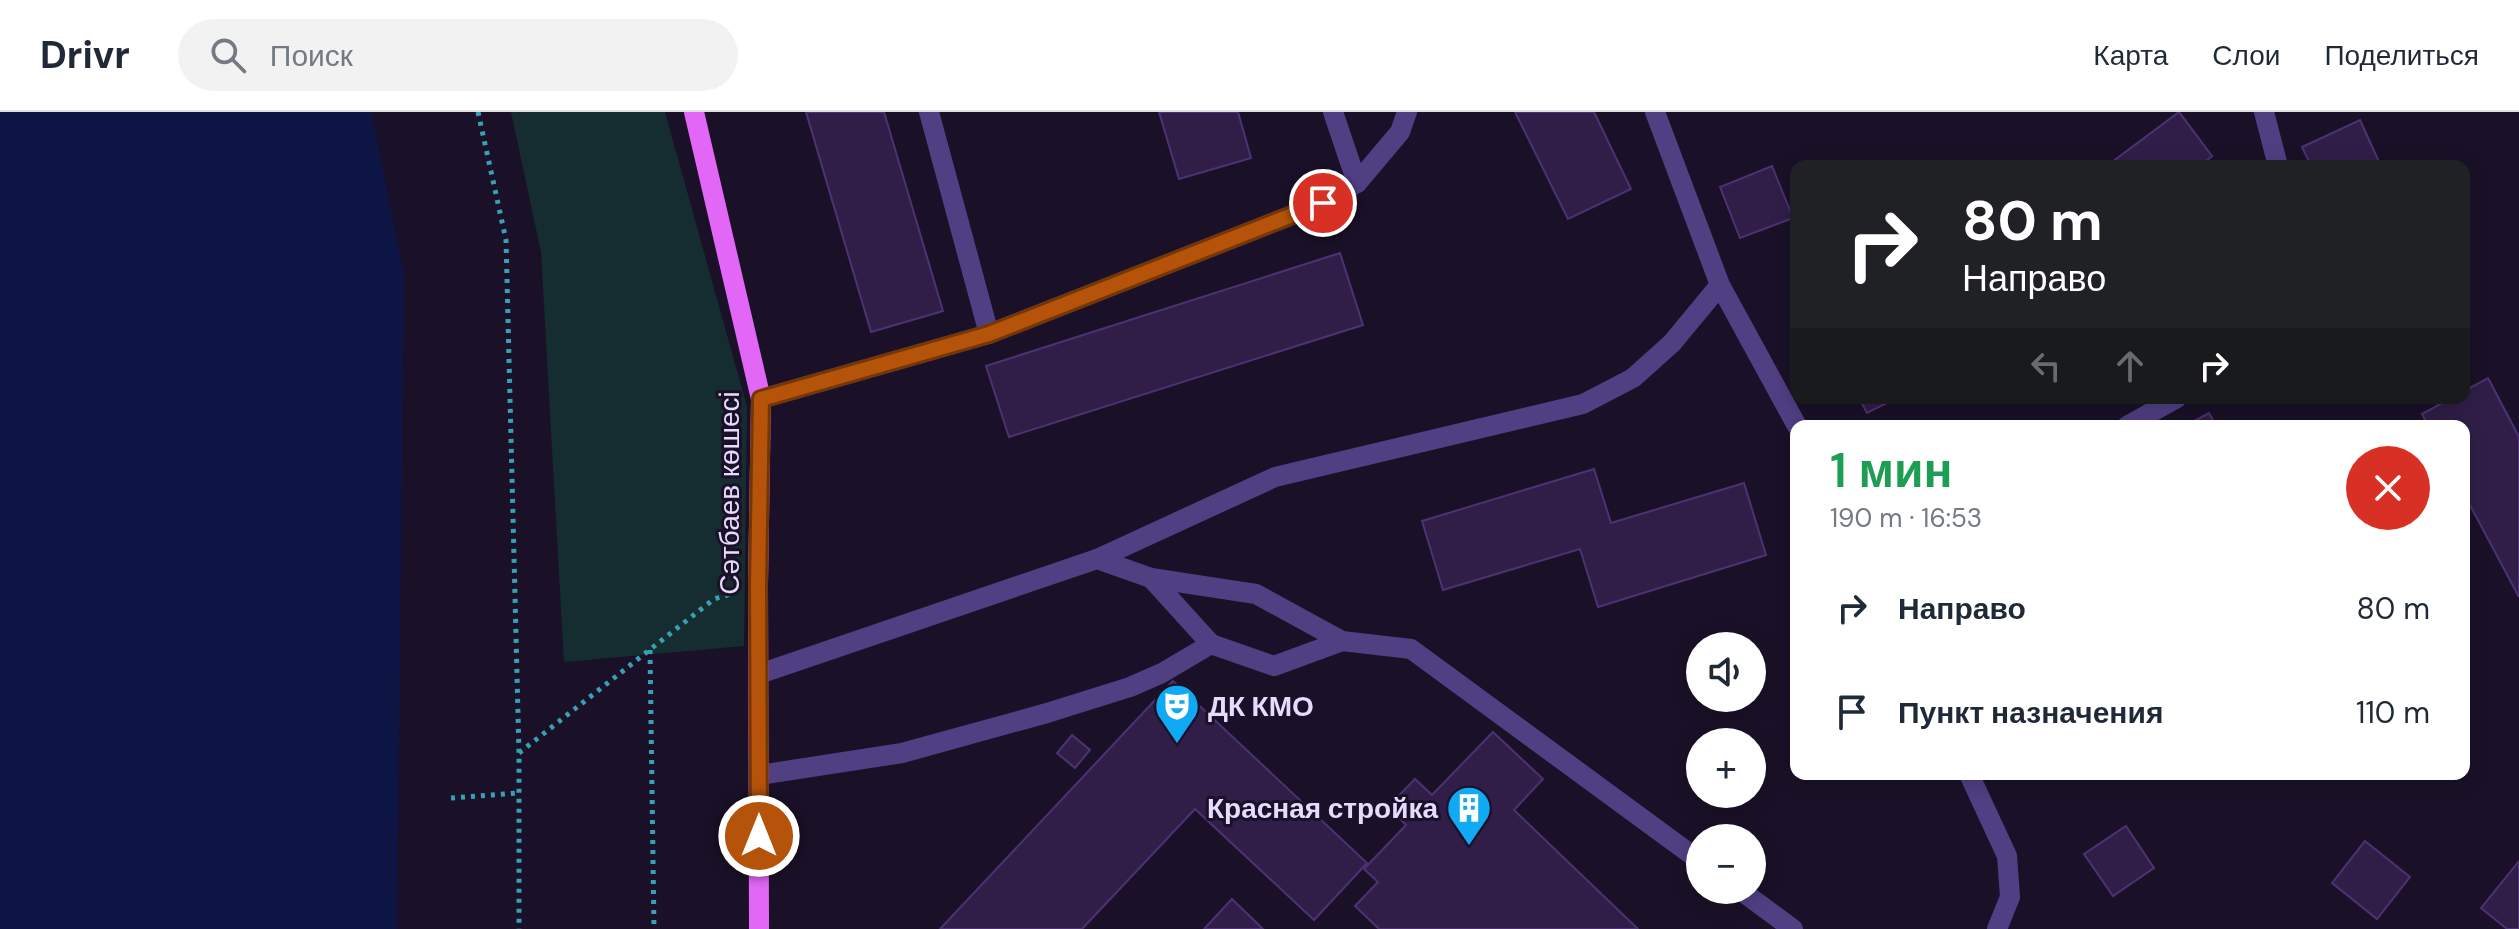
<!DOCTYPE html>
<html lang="ru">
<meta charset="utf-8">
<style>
:root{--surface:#fff;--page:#f2f2f3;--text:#1f2937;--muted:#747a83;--line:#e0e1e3}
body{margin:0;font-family:"DM Sans",sans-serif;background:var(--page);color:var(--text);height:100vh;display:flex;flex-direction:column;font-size:30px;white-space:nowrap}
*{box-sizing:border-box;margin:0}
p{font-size:26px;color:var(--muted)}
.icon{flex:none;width:44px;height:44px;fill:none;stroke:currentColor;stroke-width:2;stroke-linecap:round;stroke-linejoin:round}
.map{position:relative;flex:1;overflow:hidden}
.panel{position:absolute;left:1790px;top:308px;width:680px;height:360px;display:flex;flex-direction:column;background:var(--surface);border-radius:16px;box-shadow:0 4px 20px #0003}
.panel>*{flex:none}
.banner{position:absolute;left:1790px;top:48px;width:680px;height:244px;border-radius:16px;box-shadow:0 4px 20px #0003;background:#202124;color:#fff;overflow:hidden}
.controls{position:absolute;left:1686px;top:520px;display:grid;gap:16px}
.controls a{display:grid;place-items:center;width:80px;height:80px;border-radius:50%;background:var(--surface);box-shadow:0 4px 20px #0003;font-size:40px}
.pin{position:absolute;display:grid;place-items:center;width:68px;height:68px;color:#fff;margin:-34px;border:4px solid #fff;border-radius:50%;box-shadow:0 2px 8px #0007}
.me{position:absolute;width:88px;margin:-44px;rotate:0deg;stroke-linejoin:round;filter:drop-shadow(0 0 6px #0008)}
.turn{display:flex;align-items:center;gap:28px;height:168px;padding:0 40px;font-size:36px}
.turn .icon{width:104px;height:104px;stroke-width:2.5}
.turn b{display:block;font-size:56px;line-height:68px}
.lanes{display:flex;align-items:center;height:76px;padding:0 40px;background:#0003;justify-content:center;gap:40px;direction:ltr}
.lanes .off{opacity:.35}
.round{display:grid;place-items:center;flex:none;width:84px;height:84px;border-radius:42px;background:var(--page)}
.summary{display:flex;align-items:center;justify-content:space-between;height:136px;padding:0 40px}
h1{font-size:48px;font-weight:600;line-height:60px;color:#1e9e55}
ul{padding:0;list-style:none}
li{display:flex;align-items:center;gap:24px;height:104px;padding:0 40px}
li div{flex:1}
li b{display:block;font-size:30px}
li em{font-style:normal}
header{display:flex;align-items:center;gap:48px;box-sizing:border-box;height:112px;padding:0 40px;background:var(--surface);border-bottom:2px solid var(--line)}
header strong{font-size:38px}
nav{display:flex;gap:44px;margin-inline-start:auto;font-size:28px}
.search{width:560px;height:72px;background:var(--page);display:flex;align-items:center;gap:20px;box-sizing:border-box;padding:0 28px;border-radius:44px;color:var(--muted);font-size:30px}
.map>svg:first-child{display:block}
.green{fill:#152c31}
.water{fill:#0d1545}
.building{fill:#301e48;stroke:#4d3273;stroke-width:2}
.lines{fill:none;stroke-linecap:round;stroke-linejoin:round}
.path{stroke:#36a0b5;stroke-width:5;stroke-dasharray:4 6;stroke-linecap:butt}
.lane{stroke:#513f84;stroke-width:20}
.street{stroke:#513f84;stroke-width:20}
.primary{stroke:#e267f7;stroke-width:20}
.route-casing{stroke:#753606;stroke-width:20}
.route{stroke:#b45309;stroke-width:14}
.labels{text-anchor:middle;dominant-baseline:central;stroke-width:6;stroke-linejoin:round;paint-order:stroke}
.street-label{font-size:28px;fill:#e6dafd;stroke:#1a1128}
.poi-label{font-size:28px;font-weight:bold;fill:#e6dafd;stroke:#1a1128;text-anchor:start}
</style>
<header>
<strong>Drivr</strong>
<div class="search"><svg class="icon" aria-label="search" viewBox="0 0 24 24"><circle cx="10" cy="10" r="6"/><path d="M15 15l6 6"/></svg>Поиск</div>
<nav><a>Карта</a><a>Слои</a><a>Поделиться</a></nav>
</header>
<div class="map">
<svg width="2519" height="817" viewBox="0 0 2519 817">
<rect width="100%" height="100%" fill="#1a1128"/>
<path class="green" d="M511 0H665L747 295 744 534 564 550 541 140Z"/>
<path class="water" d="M0 0H371L404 164 397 817H0Z"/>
<g class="building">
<path d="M806 0H884L943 199 871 220Z"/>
<path d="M1159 0H1238L1251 46 1179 67Z"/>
<path d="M1515 0H1594L1631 77 1568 107Z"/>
<path d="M2179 0 2212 44 2200 54H2115L2112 50Z"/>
<path d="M2360 8 2381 54H2311L2302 35Z"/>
<path d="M1772 54 1793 106 1740 126 1720 75Z"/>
<path d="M1340 141 1363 213 1009 325 986 254Z"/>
<path d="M2488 266 2519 325V485L2464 382V314H2428L2422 302 2451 286H2464V279Z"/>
<path d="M1859 286H1887L1889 290 1867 301Z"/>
<path d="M2209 301 2216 314H2185Z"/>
<path d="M1594 357 1611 411 1744 371 1766 443 1598 495 1580 437 1443 478 1422 409Z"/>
<path d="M1173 569 1367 751 1314 808 1195 697 1082 817H940Z"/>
<path d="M1493 620 1543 667 1514 698 1638 817H1379L1355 794 1378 770 1364 757 1406 713 1388 695 1415 667 1432 683Z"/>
<path d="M1072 623 1090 638 1075 656 1057 641Z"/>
<path d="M2126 714 2154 756 2113 784 2084 742Z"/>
<path d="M2365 729 2410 765 2377 807 2332 771Z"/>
<path d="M2519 749V817H2507L2481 796Z"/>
<path d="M1232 787 1263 817H1204Z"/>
</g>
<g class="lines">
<g class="path">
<path d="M478 0 506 128 519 642V817"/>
<path d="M650 538 654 817"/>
<path d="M519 641 714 487 731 482"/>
<path d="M451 686 518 681"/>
</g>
<g class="lane">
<path d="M929 0 989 222"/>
<path d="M1333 0 1357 71"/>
<path d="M2264 0 2278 54"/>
<path d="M1720 173 1797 314"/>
<path d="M761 287 989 222 1323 91 1357 71 1400 20 1407 0"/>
<path d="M2127 314 2177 286"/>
<path d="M1969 662 2007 744 2010 785 1997 817"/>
<path d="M759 663 902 641 1047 601 1130 575 1162 561 1211 532"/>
</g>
<g class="street">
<path d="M1097 447 1275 365 1583 292 1633 266 1672 231 1720 173 1655 0"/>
<path d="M1151 466 1211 532 1274 554 1342 529"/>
<path d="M759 562 1097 447 1151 466 1256 482 1342 529 1411 537 1700 749"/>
<path d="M1740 778 1793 817"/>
</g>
<path class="primary" d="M694 0 761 287 758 473 759 817"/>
</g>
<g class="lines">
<g class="route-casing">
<path id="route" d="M759 724 758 473 761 287 989 222 1323 91"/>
</g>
<use href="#route" class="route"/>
</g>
<defs>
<g id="theatre-pin" transform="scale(2.3)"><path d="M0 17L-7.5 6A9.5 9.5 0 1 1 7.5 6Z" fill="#10a9f3" stroke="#1a1128"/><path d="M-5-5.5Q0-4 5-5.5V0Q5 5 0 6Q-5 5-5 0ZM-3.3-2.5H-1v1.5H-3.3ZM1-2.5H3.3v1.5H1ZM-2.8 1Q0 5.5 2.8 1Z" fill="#fff"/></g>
<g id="building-pin" transform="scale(2.3)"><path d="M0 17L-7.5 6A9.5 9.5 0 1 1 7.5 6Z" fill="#10a9f3" stroke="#1a1128"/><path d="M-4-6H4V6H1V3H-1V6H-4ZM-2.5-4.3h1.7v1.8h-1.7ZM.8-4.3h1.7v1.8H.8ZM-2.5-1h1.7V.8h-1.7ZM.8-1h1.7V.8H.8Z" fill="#fff"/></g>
</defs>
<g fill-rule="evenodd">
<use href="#theatre-pin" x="1177" y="594"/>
<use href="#building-pin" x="1469" y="696"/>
</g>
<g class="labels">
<g class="street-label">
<text transform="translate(729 381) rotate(-90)">Сәтбаев көшесі</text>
</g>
<g class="poi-label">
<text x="1208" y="594">ДК КМО</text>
<text x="1438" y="696" text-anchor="end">Красная стройка</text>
</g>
</g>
</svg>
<div class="controls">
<a><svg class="icon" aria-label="sound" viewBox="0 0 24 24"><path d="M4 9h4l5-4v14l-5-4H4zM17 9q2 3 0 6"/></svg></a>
<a>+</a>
<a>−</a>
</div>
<div class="pin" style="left:1323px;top:91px;background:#d93025"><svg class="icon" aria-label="arrive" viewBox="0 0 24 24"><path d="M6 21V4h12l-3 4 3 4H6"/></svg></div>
<svg class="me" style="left:759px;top:724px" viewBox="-20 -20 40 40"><circle r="17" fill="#b45309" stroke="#fff" stroke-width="3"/><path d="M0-11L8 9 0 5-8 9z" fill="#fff"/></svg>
<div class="banner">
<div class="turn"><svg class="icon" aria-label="right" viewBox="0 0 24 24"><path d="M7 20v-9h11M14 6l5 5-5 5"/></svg><div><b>80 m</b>Направо</div></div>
<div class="lanes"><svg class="icon off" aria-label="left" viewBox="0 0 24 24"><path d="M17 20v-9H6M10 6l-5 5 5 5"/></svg><svg class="icon off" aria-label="ahead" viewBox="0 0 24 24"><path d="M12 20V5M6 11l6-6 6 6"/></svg><svg class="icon" aria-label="right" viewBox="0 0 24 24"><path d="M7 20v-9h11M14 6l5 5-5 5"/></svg></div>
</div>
<section class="panel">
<div class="summary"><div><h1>1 мин</h1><p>190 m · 16:53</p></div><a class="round" style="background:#d93025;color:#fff"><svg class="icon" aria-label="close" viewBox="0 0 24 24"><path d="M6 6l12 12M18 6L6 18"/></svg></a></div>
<ul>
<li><svg class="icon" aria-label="right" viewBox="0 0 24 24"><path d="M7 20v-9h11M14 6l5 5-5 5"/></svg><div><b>Направо</b></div><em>80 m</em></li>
<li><svg class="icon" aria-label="arrive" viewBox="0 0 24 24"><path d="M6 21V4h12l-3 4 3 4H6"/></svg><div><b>Пункт назначения</b></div><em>110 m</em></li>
</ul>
</section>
</div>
